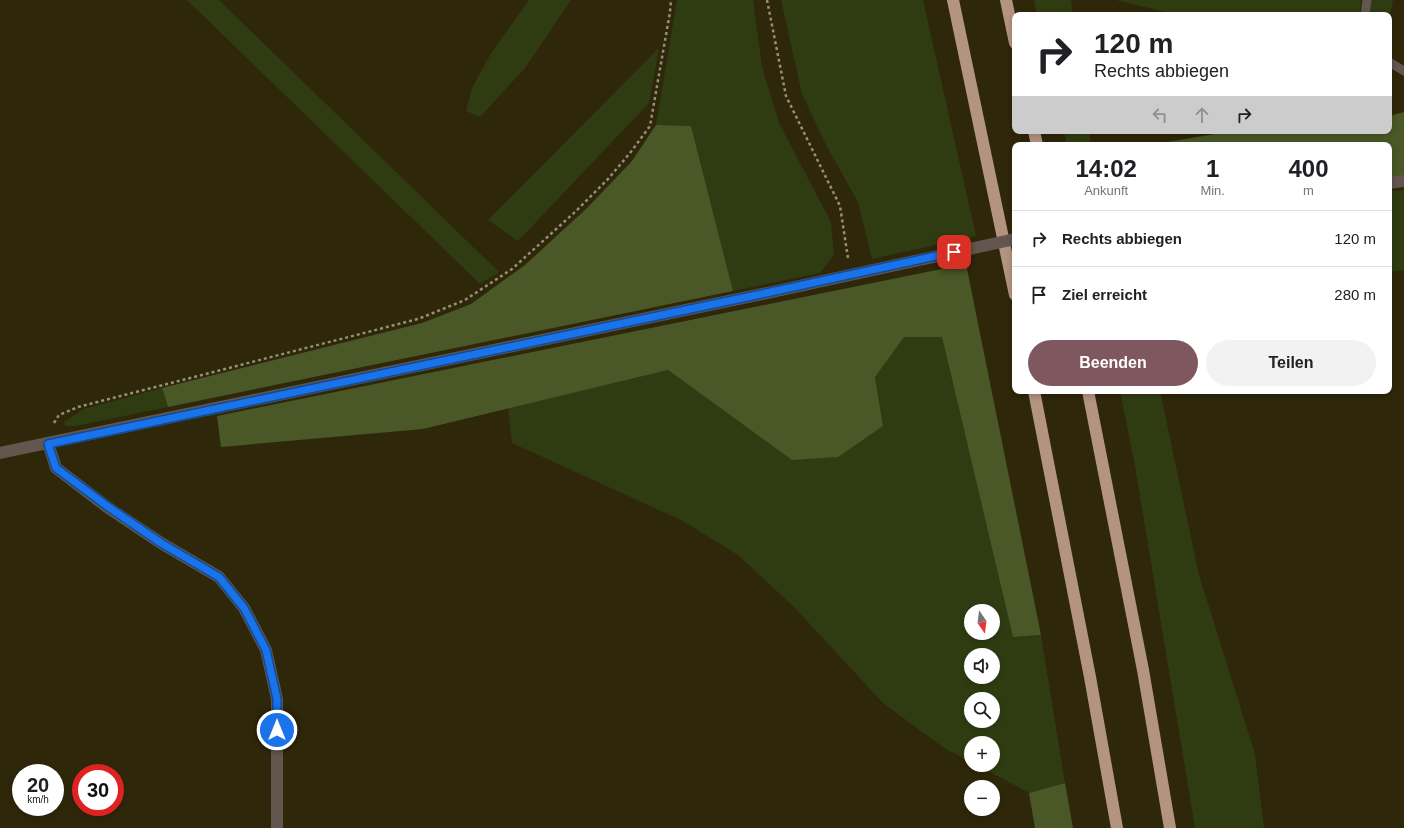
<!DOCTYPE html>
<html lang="de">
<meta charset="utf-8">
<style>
:root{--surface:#fff;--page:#f2f2f2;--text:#202124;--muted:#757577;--line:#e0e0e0;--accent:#7f575e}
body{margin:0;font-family:Arial,sans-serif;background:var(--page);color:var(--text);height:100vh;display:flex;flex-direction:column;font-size:15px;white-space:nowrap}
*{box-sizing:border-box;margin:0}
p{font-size:13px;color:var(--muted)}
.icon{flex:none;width:22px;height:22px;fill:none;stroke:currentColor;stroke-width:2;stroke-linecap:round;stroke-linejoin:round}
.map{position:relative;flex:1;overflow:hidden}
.details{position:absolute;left:1012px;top:142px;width:380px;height:252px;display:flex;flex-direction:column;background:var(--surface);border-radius:8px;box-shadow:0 2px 6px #0003}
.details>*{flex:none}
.hud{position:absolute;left:1012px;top:12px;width:380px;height:122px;border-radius:8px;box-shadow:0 2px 6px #0003;background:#fff;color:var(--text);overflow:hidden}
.needle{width:26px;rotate:166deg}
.buttons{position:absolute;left:964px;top:604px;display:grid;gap:8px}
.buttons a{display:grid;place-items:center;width:36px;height:36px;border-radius:50%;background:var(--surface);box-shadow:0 2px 6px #0003;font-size:20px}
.speed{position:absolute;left:12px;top:764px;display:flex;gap:8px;font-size:20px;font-weight:700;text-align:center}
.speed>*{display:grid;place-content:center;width:52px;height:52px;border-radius:50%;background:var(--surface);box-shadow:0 2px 6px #0003;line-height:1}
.speed small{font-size:10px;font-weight:400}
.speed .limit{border:6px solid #d22;background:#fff;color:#111}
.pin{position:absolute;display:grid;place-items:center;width:34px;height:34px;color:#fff;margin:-17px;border-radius:8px;box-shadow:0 2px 6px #0006}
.me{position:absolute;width:44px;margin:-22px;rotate:0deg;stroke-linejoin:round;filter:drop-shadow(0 0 3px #0008)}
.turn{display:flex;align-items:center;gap:14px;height:84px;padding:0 16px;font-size:18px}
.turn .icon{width:52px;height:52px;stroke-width:2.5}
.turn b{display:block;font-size:28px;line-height:34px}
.lanes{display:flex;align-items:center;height:38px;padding:0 16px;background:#0003;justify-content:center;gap:20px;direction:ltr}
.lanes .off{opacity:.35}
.eta{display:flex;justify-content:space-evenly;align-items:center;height:68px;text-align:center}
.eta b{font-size:24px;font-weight:600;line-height:28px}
.primary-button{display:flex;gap:8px;margin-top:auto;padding:8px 16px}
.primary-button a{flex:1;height:46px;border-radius:24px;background:var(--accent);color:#fff;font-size:16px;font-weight:600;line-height:46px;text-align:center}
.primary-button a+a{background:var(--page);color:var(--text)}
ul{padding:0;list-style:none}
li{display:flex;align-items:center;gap:12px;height:56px;padding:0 16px;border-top:1px solid var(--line)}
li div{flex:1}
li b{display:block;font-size:15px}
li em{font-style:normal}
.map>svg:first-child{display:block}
.green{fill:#2f3c11;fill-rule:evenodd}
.forest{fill:#495826}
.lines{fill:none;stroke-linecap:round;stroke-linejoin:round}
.path{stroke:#968f78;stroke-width:2.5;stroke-dasharray:3 3;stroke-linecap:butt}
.service{stroke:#62564e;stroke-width:9}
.minor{stroke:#62564e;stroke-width:12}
.motorway{stroke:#b39481;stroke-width:12}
.minor-bridge{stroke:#62564e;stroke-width:12}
.route-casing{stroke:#114b97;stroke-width:10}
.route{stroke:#1a73e8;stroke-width:7}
</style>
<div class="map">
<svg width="1404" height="828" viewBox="0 0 1404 828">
<rect width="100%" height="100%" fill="#2f270a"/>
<g class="green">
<path d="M187 0H219L499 272 480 284Z"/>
<path d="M529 0H571L525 68 480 117 466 111 472 88 490 55Z"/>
<path d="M677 0H753L762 67 779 123 831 222 834 255 820 273 733 291 691 126 656 125Z"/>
<path d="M781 0H923L976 236 872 259 858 202 825 143 802 94Z"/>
<path d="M1034 0H1071L1073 15H1037Z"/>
<path d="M1116 0H1361L1360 15H1178Z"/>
<path d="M1370 0H1393L1389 20V15H1370Z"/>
<path d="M659 48 649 103 518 241 488 220Z"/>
<path d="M1064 131H1089L1091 145H1067Z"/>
<path d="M1404 190V270L1389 272V191Z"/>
<path d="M904 336 942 337 1013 637 1041 635 1065 783 1029 793 977 765H993V743H971V762L944 748 883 703 795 608 738 555 683 521 512 443 508 408 668 370 792 460 883 426 875 377ZM971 611H993V633H971ZM971 655H993V677H971ZM971 699H993V721H971Z"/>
<path d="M162 388 168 407 76 426H65L64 422 84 409Z"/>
<path d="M1120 391H1160L1199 575 1255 754 1264 828H1195L1135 466Z"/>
</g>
<g class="forest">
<path d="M1404 112V176L1389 177V145H1150L1233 131H1389V116Z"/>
<path d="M656 125 691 126 733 291 168 407 162 388 422 323 471 304 525 265 587 208 632 161Z"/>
<path d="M966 264 1041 635 1013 637 942 337H904L875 377 883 426 838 457 792 460 668 370 423 429 221 447 217 416Z"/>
<path d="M1065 783 1073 828H1035L1029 793Z"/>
</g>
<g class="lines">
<g class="path">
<path d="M767 0 786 96 840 206 848 258"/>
<path d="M54 423 59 415 78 407 418 319 465 300 512 269 575 212 608 179 630 153 650 126 670 12 671 0"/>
</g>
<g class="service">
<path d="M1365 15 1367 0"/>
<path d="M1389 62 1404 71"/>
</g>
<g class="minor">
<path d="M1389 183 1404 181"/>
<path d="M48 443 56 468 107 507 161 543 219 577 244 608 266 650 277 699V828"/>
<path d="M0 453 772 292 924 259"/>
</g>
<g class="motorway">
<path d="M953 0 1015 295"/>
<path d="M1006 0 1015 43"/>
<path d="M1034 131 1037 145"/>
<path d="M1034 391 1090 677 1117 828"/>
<path d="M1088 391 1143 670 1170 828"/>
</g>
<path class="minor-bridge" d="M924 259 1015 239"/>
</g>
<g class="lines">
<g class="route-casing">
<path id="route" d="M277 730V699L266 650 244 608 219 577 161 543 107 506 56 468 48 444 757 295 954 252"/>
</g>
<use href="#route" class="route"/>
</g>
</svg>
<div class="buttons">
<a><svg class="needle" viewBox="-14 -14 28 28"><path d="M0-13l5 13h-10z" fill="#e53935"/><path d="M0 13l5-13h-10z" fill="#757577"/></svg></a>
<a><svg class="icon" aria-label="sound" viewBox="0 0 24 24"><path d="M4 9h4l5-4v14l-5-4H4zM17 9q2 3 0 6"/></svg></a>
<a><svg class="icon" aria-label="search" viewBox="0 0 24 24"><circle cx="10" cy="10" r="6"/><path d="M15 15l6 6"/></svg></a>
<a>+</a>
<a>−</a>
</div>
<div class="speed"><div>20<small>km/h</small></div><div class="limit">30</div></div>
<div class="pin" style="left:954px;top:252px;background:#d93025"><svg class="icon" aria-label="arrive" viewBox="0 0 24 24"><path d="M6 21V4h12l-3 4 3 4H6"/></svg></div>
<svg class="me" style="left:277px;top:730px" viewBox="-20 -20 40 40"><circle r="17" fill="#1a73e8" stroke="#fff" stroke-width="3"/><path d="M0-11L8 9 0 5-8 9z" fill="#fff"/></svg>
<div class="hud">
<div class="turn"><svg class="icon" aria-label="right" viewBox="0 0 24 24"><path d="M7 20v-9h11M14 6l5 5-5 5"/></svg><div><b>120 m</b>Rechts abbiegen</div></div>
<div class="lanes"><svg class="icon off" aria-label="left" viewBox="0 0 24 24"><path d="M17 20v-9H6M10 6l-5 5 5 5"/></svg><svg class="icon off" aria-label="ahead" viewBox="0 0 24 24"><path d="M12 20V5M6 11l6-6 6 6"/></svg><svg class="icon" aria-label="right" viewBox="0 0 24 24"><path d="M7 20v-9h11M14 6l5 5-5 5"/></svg></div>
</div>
<section class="details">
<div class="eta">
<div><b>14:02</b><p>Ankunft</p></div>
<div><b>1</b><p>Min.</p></div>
<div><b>400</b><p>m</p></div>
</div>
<ul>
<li><svg class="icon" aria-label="right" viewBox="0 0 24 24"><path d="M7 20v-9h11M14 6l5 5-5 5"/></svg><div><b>Rechts abbiegen</b></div><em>120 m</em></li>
<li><svg class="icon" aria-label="arrive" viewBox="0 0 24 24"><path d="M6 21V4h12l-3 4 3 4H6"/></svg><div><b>Ziel erreicht</b></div><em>280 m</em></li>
</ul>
<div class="primary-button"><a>Beenden</a><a>Teilen</a></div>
</section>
</div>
